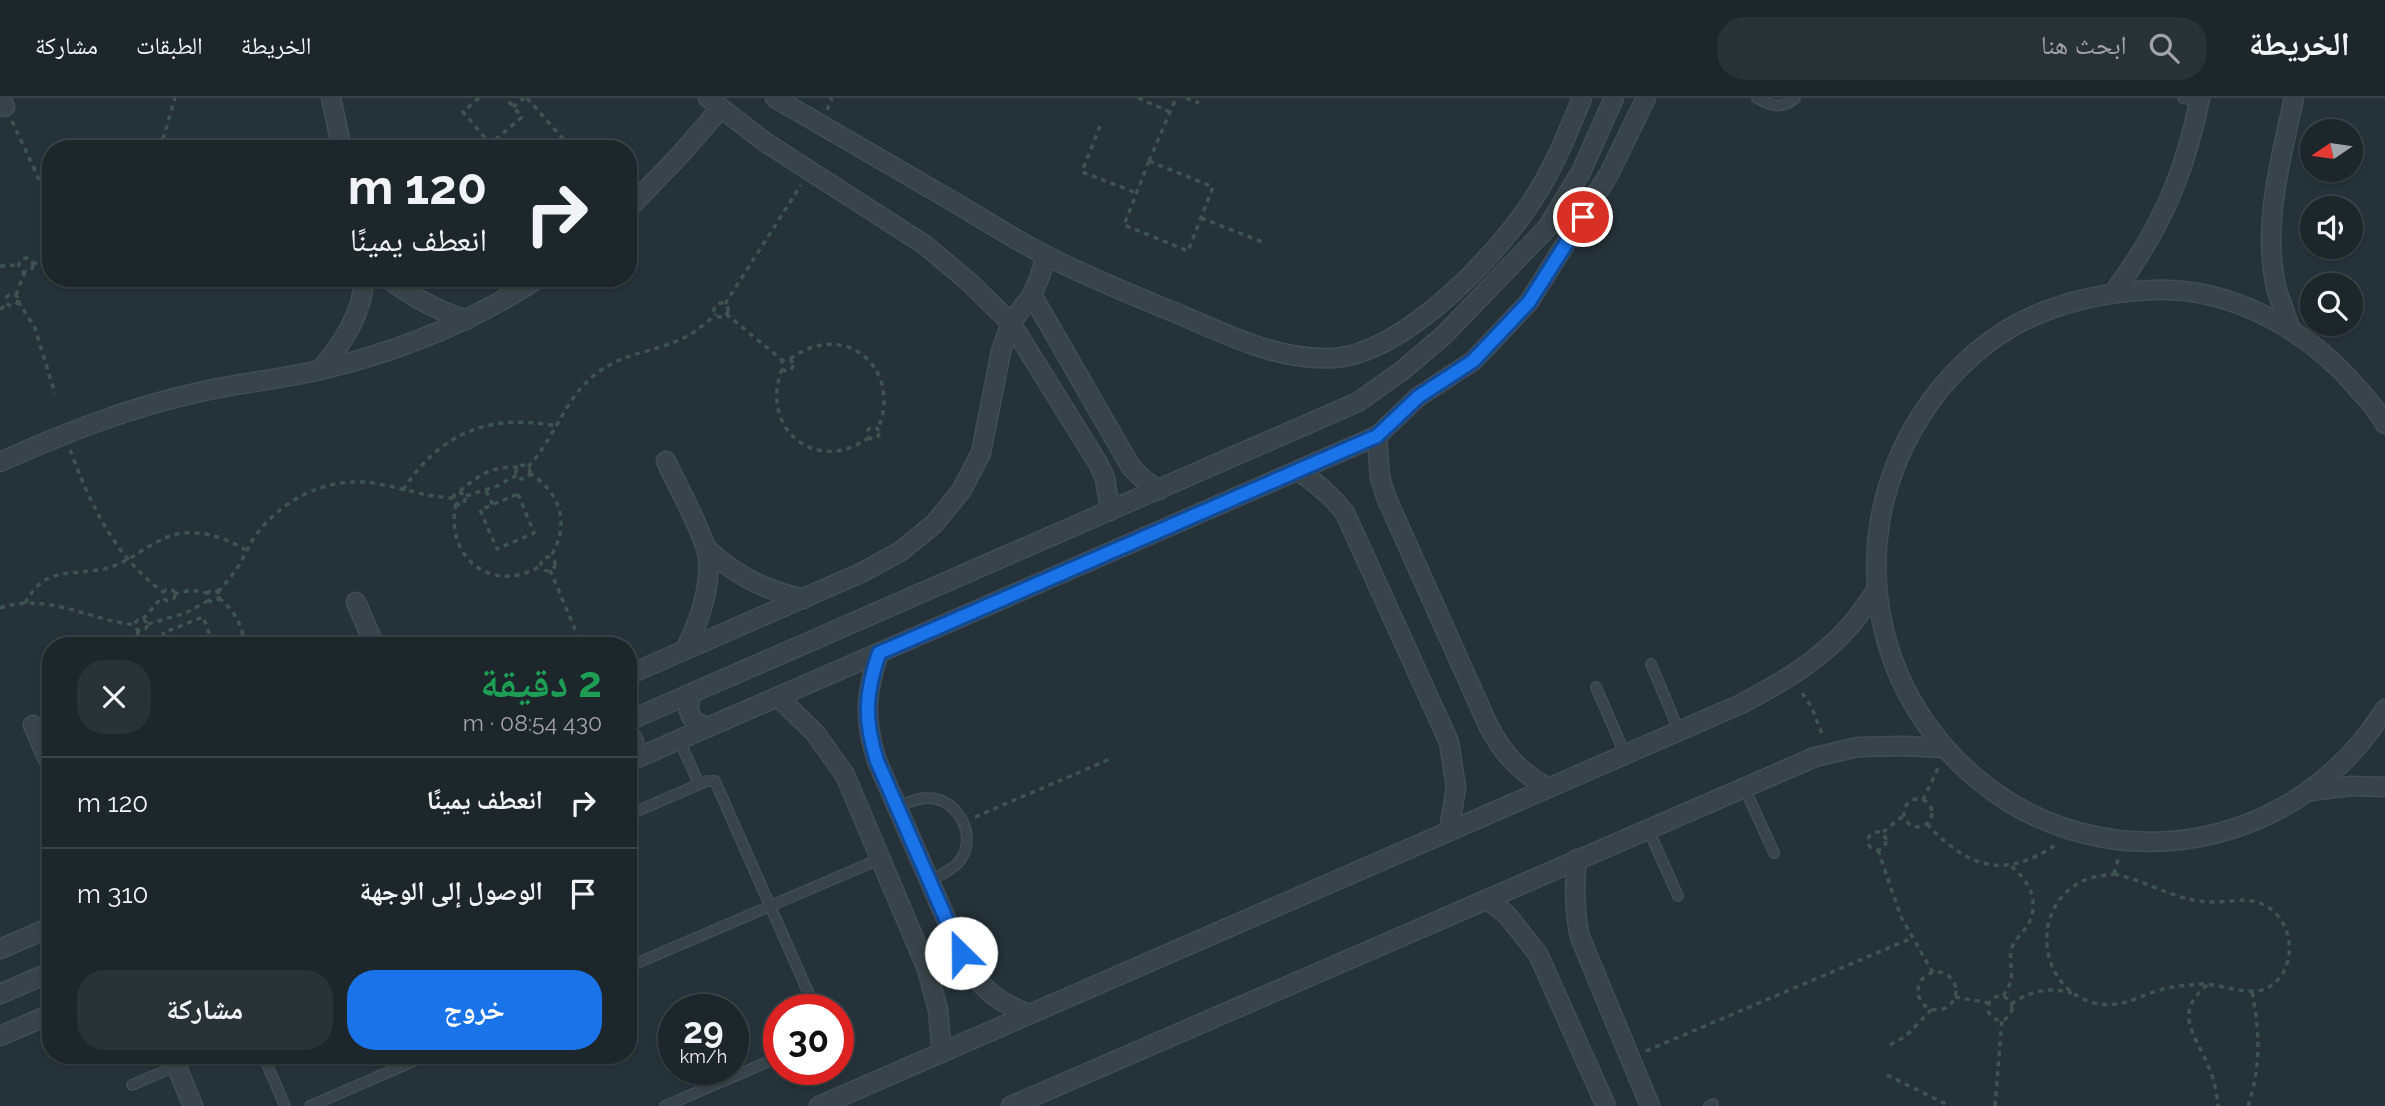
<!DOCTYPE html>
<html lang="ar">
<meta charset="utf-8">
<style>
:root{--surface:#1c262b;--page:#293237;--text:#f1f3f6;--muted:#a0a5a9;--line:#3a4347;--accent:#1a73e8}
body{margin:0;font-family:Raleway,"Noto Naskh Arabic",sans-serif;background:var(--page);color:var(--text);direction:rtl;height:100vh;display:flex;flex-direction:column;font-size:26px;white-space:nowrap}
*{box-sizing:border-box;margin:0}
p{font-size:23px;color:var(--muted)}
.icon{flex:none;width:38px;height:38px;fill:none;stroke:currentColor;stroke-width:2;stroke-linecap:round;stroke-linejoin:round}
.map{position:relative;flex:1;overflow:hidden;direction:ltr}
.details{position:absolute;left:42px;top:539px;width:595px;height:427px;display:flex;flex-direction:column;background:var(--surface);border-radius:28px;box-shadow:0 2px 5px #0004,0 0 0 2px var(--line);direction:rtl}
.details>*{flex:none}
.top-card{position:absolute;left:42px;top:42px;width:595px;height:147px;border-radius:28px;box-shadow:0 2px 5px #0004,0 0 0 2px var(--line);direction:rtl;background:#1c262b;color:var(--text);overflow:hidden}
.needle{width:46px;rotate:257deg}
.controls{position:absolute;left:2300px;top:21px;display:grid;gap:14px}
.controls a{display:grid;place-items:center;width:63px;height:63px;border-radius:50%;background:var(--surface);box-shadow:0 2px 5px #0004,0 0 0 2px var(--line);font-size:35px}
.speed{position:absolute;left:658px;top:896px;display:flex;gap:14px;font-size:35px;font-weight:700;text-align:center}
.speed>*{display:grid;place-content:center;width:91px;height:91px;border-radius:50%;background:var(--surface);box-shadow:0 2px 5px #0004,0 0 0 2px var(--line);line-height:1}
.speed small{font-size:18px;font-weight:400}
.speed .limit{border:10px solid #d22;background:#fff;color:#111}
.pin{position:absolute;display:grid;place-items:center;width:60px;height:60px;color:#fff;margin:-30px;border:4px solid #fff;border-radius:50%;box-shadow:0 2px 7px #0007}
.me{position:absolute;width:77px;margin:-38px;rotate:337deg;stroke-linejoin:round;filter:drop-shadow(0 0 5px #0008)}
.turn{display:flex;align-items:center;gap:24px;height:147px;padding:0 35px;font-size:32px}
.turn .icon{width:91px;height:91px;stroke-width:2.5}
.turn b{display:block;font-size:49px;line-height:60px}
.round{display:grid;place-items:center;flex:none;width:74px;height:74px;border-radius:28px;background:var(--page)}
.overview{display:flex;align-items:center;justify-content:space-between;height:119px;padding:0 35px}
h1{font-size:42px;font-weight:700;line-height:52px;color:#1e9e55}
.cta{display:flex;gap:14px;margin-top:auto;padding:14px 35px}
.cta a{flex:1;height:80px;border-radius:28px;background:var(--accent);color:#fff;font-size:28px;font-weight:700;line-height:80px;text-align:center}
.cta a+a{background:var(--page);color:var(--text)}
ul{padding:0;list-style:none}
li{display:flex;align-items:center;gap:21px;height:91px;padding:0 35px;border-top:2px solid var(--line)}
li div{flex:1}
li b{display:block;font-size:26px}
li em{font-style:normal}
header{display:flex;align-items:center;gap:42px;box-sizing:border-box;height:98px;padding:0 35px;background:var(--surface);border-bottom:2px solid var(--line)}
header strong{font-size:33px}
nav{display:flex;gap:38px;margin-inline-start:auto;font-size:24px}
.search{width:490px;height:63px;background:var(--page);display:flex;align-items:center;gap:18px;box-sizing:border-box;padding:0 24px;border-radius:28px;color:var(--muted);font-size:26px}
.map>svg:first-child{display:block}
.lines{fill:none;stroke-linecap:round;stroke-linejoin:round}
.lane-casing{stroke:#424d53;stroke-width:12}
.street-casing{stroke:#424d53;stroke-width:21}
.path{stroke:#415350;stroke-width:3.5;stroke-dasharray:5 5;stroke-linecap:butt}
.lane{stroke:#39444a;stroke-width:9}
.street{stroke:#39444a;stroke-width:18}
.route-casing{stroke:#114b97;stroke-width:18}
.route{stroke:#1a73e8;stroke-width:12}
</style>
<header>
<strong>الخريطة</strong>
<div class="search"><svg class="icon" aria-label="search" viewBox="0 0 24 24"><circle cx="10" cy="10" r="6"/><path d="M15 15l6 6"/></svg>ابحث هنا</div>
<nav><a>الخريطة</a><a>الطبقات</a><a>مشاركة</a></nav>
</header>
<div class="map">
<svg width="2385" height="1008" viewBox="0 0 2385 1008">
<rect width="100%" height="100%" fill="#263239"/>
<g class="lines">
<g class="lane-casing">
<g id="lane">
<path d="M1757 0C1771 8 1782 12 1795 0"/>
<path d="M2183 0 2199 4"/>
<path d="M1651 566 1679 633"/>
<path d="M1596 589 1625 656"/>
<path d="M679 642 699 686"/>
<path d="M1744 689 1774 755"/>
<path d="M897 709C907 705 918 699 929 700 960 701 979 742 958 765 950 773 939 778 929 783"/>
<path d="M628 717 707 683H715L816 912"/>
<path d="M1648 731 1678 798"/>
<path d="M628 869 880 761"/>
<path d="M263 957 285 1008"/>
<path d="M132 987 176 968"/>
<path d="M310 1008 428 957"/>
<path d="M665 1008 779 959"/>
<path d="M1709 1008 1713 1006"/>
</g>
</g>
<g class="street-casing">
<g id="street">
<path d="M1 0 5 9"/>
<path d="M331 0 342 51"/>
<path d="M708 0 765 44 925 147 969 184 1011 225 1098 365 1105 380 1110 413"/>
<path d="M775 0C835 35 894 69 954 104 984 122 1014 141 1045 157 1089 180 1135 198 1181 217 1227 237 1280 263 1332 260 1403 257 1498 157 1534 100 1554 69 1568 34 1582 0"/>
<path d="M628 111 680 57 720 11"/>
<path d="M388 180C413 200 436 212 466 222"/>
<path d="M2114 194C2161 130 2184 78 2200 0"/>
<path d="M1032 197 1131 369 1144 382 1159 392"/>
<path d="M2290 230C2286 217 2280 203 2276 189 2262 126 2281 61 2294 0"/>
<path d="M320 272C342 246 363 216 364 180"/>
<path d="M2385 326C2378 313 2369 303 2359 292 2310 233 2232 189 2153 192 2105 194 2058 204 2015 227 1978 248 1945 280 1922 316 1836 449 1875 620 2009 704 2064 738 2131 751 2195 740 2275 726 2342 680 2385 611"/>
<path d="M1377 338 1380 379 1386 399 1488 627C1503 656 1520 674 1548 690"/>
<path d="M666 363C679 391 695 419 705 447 716 479 699 524 685 552"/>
<path d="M0 364C65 335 130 309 200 294 240 285 281 281 320 272 398 254 472 224 539 180"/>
<path d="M1298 373C1317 385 1331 397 1345 415L1449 644 1456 689 1449 733"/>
<path d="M706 450C737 478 762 491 803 501"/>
<path d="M356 504 375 548"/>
<path d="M879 555C865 596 864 622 877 663L961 855C978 888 994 903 1029 916"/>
<path d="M628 577 863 474 901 453 934 426 961 393 981 355 1001 253 1011 225 1032 197 1040 178 1046 157"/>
<path d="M693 595C684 611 690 626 709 629"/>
<path d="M778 599 815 635 845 677 927 871 938 912 942 955"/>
<path d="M628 623 1358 304 1403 272 1444 237 1547 130 1581 74 1614 0"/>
<path d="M33 627 51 668"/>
<path d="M628 635C637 644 636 653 630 663"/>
<path d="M628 664 1377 338 1418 299 1473 263 1529 204 1609 76 1646 0"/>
<path d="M2311 693 2351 688 2385 689"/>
<path d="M1577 761C1574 789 1574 812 1580 839L1650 1008"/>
<path d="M1487 801 1507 817 1538 856 1606 1008"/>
<path d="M0 851 51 829"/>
<path d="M0 896 51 874"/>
<path d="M0 938 51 916"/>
<path d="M172 957 193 1008"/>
<path d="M819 1008 1741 606C1781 585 1819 563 1849 529 1859 518 1867 505 1876 493"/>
<path d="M1011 1008 1815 659 1858 649 1904 648 1944 650"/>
</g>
</g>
<g class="path">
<path d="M479 0 463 14 490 46 522 19 506 0"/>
<path d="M527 0 572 51"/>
<path d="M1138 0 1170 14"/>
<path d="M1186 0 1199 5"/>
<path d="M513 9 524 0"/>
<path d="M827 12 832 0"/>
<path d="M12 23 51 107"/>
<path d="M1100 28 1082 74 1137 95"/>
<path d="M160 51 175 0"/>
<path d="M1149 63 1213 89 1188 153 1124 127Z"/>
<path d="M1149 63 1176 0"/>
<path d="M1201 120 1265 145"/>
<circle cx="26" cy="167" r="7"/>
<path d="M32 166 51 162"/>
<path d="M0 168 19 167"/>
<circle cx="12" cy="202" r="6"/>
<path d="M16 197 25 173"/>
<path d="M18 203 35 230 55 296"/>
<circle cx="721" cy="212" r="7"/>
<path d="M725 206 801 87"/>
<path d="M0 211 7 207"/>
<path d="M726 216 782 262"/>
<circle cx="787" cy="267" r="6"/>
<path d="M790 261C844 221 903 269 878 331"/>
<path d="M782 271C759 331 816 377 868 340"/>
<circle cx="873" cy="335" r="6"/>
<path d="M70 352C91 407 114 458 163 494"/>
<circle cx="523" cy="374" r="7"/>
<path d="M528 369C555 340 565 299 597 275 623 255 649 255 677 243 692 237 704 227 716 216"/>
<path d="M529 375C561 394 571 428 550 459"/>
<path d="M403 392C440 335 489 315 556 328"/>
<path d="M486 393 493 407"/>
<path d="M459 394 466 398 464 405 459 407 454 403V397C479 380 483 369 518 369"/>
<path d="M518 396 534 435 497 451 480 412Z"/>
<path d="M466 398 497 388 517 377"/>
<path d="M456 406C444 460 493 498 542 467"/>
<circle cx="548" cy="466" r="7"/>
<path d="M550 472 582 548"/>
<circle cx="169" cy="497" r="6"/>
<circle cx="213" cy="498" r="6"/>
<path d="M218 494C225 486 232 478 238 469 246 456 250 443 260 432 290 395 337 376 384 387 408 392 428 399 453 400"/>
<path d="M174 496 191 492 208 495"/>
<path d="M219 500C236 514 242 527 245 548"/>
<path d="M25 505C31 495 37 486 47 481 66 472 90 476 111 469 137 460 156 438 184 435 207 433 227 441 246 452"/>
<path d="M0 510C46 494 90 522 135 527"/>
<circle cx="141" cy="527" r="6"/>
<path d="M143 521 162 499"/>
<path d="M148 526 186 515 209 502"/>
<path d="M136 548 138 533"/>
<path d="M168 548 163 535 203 519 214 548"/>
<path d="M1802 595 1811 608 1822 636"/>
<circle cx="1918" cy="715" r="14"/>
<path d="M1923 702 1940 666"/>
<path d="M975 719 1110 661"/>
<path d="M1927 726C1969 771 2006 782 2058 745"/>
<circle cx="1877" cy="743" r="9"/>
<path d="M1883 734 1904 717"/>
<path d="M1878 752 1901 819 1933 875"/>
<path d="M2114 776C2149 783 2178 805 2215 804 2230 804 2247 799 2262 806 2297 821 2299 876 2265 891 2248 898 2221 886 2202 886 2188 887 2174 888 2160 892 2137 899 2119 911 2094 905 2041 891 2030 818 2074 788 2086 779 2100 778 2114 776Z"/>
<path d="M2114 776 2119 758"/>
<circle cx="1937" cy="893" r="19"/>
<path d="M2207 887C2172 917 2196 936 2209 970 2214 981 2217 996 2218 1008"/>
<path d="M2003 898C2020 876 2005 866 2013 847 2017 839 2025 833 2029 825 2040 802 2028 782 2011 768"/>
<circle cx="2000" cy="910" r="12"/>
<path d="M1955 899 1989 905"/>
<path d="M2011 906C2032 892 2049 889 2072 895"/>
<path d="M1890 947 1906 938 1932 911"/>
<path d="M1646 953 1912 840"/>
<path d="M1887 977 1950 1008"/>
<path d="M1995 1008 2002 922"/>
<path d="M2248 1008C2261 969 2260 934 2252 894"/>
</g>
<use href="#lane" class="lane"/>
<use href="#street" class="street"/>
</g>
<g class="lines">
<g class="route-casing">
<path id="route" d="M961 855 877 663C864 622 865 596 879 555L1377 338 1418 299 1473 263 1510 224 1529 204 1583 119"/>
</g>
<use href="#route" class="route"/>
</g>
</svg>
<div class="controls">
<a><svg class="needle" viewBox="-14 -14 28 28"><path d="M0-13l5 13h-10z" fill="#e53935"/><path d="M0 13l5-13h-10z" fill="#a0a5a9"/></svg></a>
<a><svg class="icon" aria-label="sound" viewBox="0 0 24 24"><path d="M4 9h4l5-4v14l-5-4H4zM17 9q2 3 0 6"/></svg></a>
<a><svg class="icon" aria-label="search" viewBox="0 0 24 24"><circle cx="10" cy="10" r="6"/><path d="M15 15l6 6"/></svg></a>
</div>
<div class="speed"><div>29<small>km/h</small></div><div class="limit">30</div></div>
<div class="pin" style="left:1583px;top:119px;background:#d93025"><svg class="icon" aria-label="arrive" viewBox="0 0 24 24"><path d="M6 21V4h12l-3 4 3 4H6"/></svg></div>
<svg class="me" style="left:961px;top:855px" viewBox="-20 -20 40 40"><circle r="19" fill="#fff"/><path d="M0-13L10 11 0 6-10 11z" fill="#1a73e8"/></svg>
<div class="top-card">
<div class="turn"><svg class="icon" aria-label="right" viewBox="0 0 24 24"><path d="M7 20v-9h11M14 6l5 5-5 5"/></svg><div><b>120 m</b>انعطف يمينًا</div></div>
</div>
<section class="details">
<div class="overview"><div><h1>2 دقيقة</h1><p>430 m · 08:54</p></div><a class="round"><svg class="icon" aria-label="close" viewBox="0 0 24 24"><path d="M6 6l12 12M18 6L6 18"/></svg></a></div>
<ul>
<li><svg class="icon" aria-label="right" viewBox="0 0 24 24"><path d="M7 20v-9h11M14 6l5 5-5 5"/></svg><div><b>انعطف يمينًا</b></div><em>120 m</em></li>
<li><svg class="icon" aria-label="arrive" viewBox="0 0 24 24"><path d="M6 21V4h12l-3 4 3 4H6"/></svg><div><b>الوصول إلى الوجهة</b></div><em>310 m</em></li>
</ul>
<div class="cta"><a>خروج</a><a>مشاركة</a></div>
</section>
</div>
